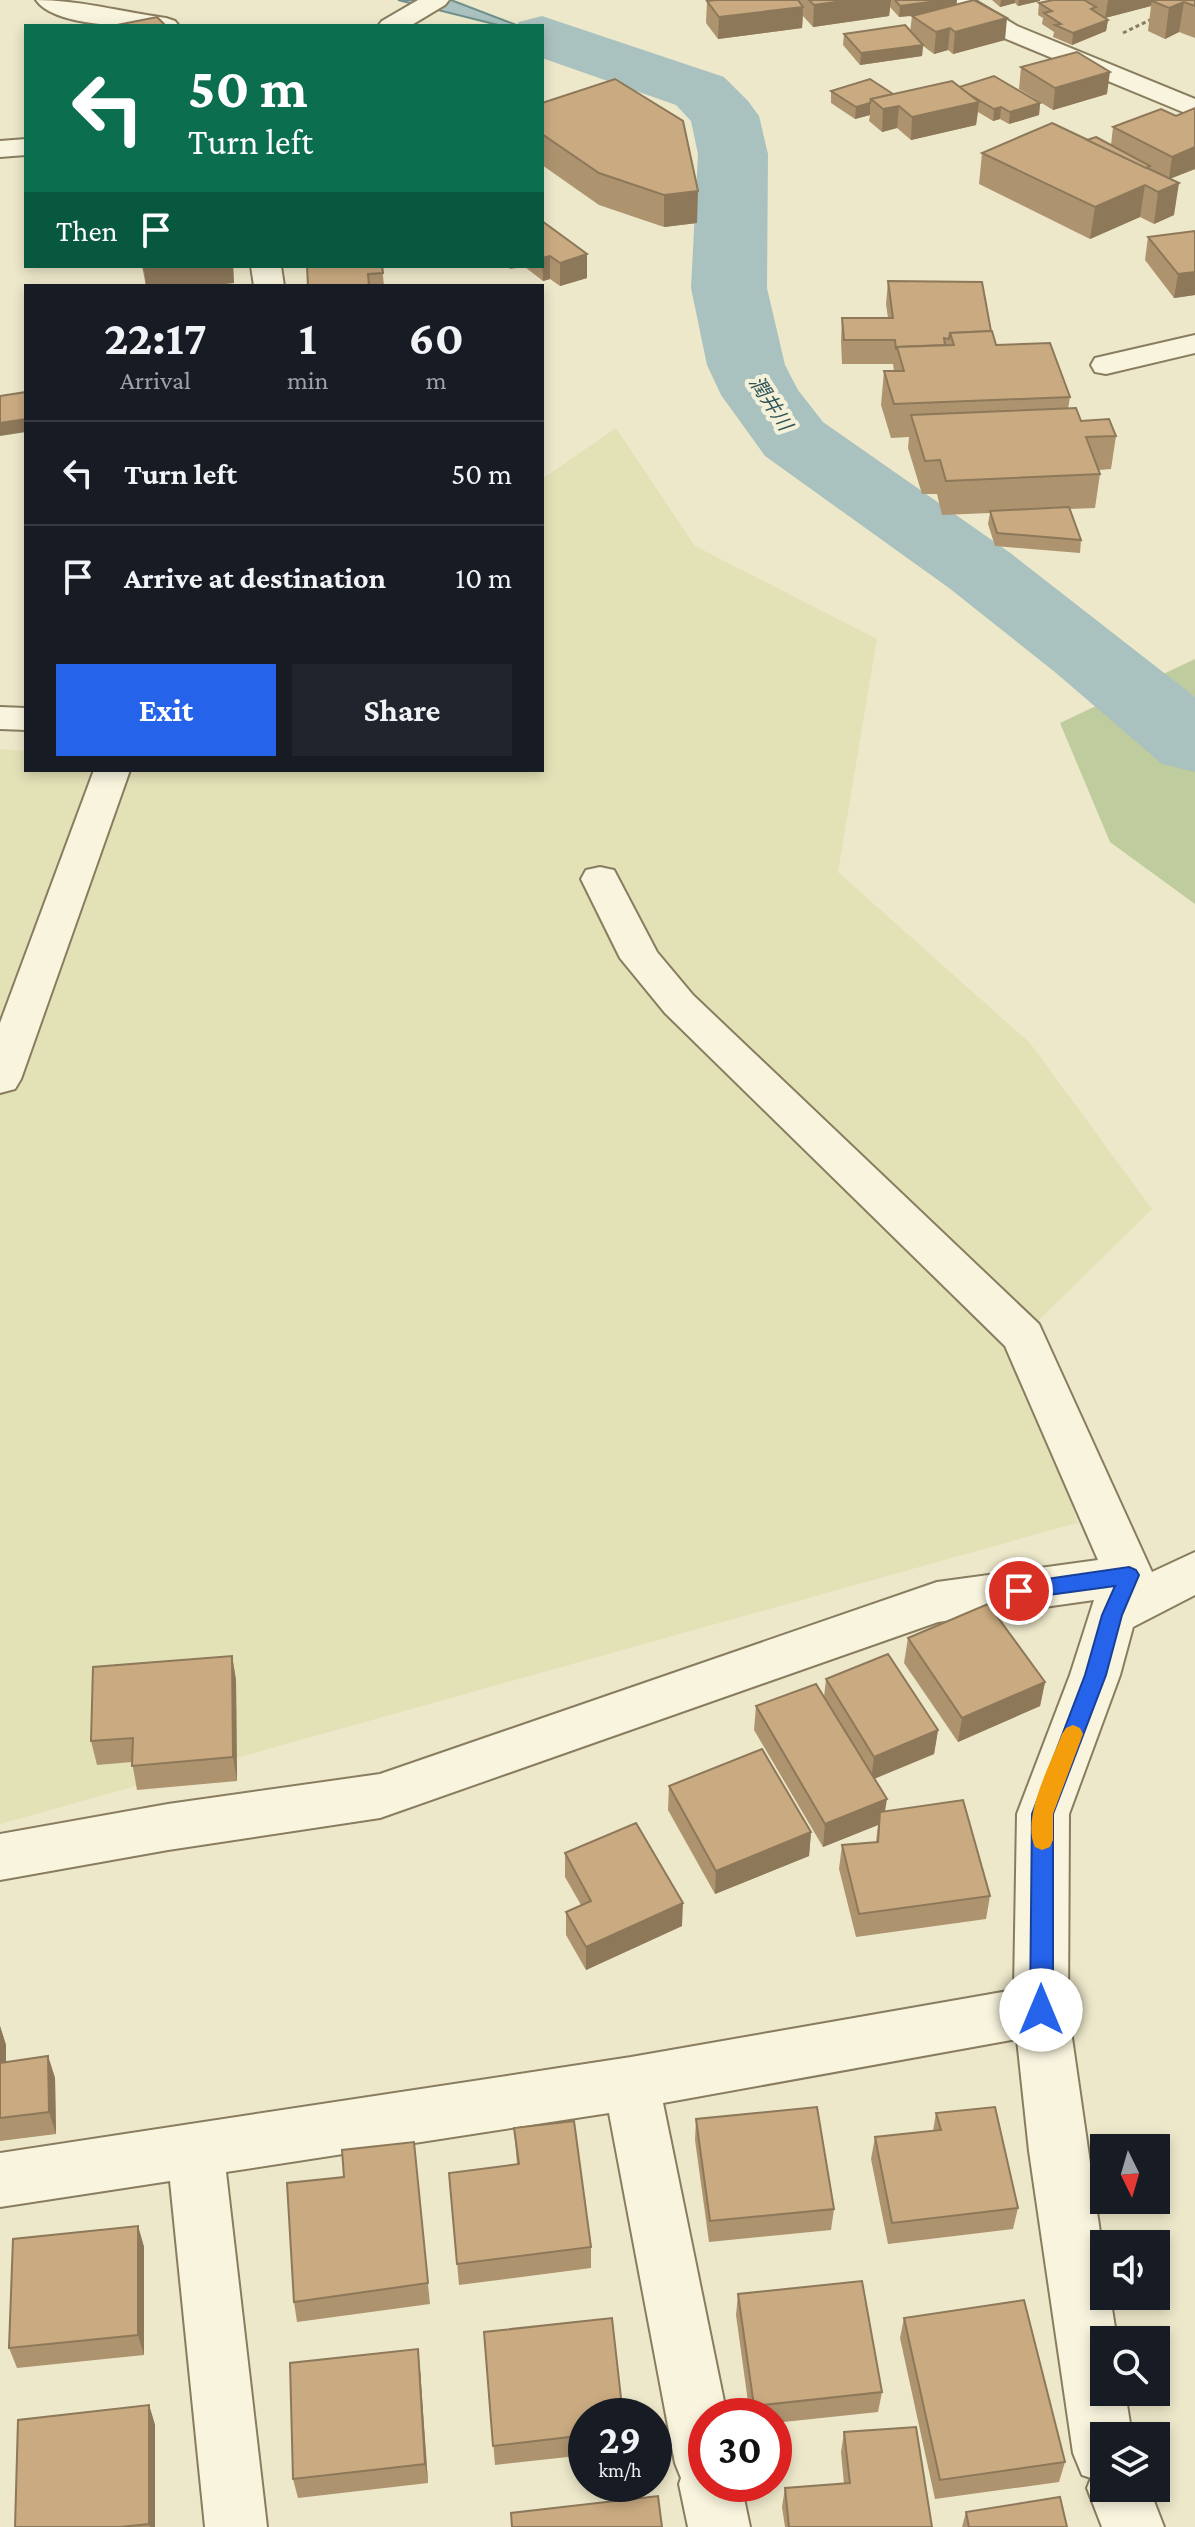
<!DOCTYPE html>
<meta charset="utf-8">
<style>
:root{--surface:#171b24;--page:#20242c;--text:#f1f3f6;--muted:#9ea1a6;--line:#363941;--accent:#2563eb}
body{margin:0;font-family:"Crimson Pro","Noto Sans JP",serif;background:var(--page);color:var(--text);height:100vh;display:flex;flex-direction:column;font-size:30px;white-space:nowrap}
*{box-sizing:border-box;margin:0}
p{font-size:26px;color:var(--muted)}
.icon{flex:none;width:44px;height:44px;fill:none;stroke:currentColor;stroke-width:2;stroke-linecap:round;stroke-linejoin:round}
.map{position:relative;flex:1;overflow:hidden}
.side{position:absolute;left:24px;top:284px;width:520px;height:488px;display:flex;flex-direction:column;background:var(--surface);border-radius:0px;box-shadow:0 4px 12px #0003}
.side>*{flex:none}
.banner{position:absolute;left:24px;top:24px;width:520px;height:244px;border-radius:0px;box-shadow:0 4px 12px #0003;background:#0b6e4f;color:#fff;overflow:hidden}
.needle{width:52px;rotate:175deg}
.fabs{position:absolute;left:1090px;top:2134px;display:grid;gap:16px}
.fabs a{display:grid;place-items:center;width:80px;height:80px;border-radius:0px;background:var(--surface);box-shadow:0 4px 12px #0003;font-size:40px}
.speed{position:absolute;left:568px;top:2398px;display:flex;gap:16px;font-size:40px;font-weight:700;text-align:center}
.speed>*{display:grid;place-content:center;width:104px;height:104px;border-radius:50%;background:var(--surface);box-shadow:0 4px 12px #0003;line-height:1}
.speed small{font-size:20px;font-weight:400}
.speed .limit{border:12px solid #d22;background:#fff;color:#111}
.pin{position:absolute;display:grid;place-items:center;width:68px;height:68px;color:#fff;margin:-34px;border:4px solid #fff;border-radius:50%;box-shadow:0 2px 8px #0007}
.me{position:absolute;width:88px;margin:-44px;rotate:0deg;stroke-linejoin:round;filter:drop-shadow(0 0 6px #0008)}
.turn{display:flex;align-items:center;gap:28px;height:168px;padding:0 32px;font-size:36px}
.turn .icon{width:104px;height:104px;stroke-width:2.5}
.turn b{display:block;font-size:56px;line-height:68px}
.then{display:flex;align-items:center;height:76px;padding:0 32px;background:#0003;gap:16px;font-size:30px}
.eta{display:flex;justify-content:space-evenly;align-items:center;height:136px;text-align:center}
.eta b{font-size:48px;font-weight:700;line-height:56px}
.cta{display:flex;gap:16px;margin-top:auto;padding:16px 32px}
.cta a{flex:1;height:92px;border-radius:0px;background:var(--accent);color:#fff;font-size:32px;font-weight:700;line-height:92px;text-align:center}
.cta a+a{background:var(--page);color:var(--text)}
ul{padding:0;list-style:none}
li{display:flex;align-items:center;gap:24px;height:104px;padding:0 32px;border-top:2px solid var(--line)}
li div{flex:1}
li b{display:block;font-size:30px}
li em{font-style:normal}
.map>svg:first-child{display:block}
.farmland{fill:#e3e2b7}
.green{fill:#bfcc9d}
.water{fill:#aac2bf;stroke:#71908d;stroke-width:2}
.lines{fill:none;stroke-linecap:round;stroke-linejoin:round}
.river{fill:#aac2bf;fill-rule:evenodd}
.minor-casing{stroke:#897c5f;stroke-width:4}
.path{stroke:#897c5f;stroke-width:3;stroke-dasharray:4 3;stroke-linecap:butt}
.minor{fill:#f8f4dd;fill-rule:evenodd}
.wall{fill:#ae936f}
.shaded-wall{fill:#8d785a}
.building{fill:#caab81;stroke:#8d785a;stroke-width:2}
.route{fill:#2563eb;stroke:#184099;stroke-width:2}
.slow{fill:#f59e0b}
.labels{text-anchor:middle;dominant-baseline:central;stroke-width:8;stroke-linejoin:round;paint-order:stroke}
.far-water-label{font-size:20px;font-style:italic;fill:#31565a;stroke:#f5f1d9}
</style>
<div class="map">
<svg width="1195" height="2527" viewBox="0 0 1195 2527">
<rect width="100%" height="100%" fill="#ede8ca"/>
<path class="farmland" d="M616 428 695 546 877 639 838 872 1030 1043 1152 1209 1023 1336 1077 1523 0 1824V749L26 751V770H542V479Z"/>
<path class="green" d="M1195 659V904L1110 842 1060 723Z"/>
<path class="water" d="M398 0H451L519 26H502Z"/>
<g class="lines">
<path class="river" d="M542 16 724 77 748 101 759 116 768 154 767 288 785 365 798 390 823 422 1009 552 1195 697V772L1162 764 1056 673 949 588 765 456 721 395 707 365 691 288 698 154 691 121 676 105 542 58V26H516L519 22Z"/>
<g class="minor-casing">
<g id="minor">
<path d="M36 0C79 0 123 12 166 18L175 21 179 26C146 26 57 30 36 0Z"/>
<path d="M418 0H449L445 5 410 26H378L382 21Z"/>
<path d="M943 0H974L1017 26 1195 99V117L999 36 947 5Z"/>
<path d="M26 139V155L0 157V141Z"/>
<path d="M251 266H281L284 286H254Z"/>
<path d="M1195 335V353L1106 374 1095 372 1091 365 1095 358Z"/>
<path d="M0 707 26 708V730L0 729Z"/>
<path d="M94 770H130L21 1079 15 1089 0 1093V1023Z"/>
<path d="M600 867 614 870 657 952 693 995 1039 1324 1152 1572 1195 1552V1595L1133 1627 1120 1675 1069 1814 1068 2010 1104 2260V2296H1110L1117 2340H1104V2392H1125L1132 2436H1104V2488H1149L1164 2527H1102L1087 2488 1091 2478 1082 2475 1073 2453 1029 2151 1017 2039 663 2103 727 2416H706V2484H741L750 2527H688L679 2484 681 2478 675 2463 609 2113 226 2172 267 2527H205L170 2181 0 2207V2153L631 2057 1014 1990 1017 1814 1070 1675 1094 1600 938 1622 380 1818 168 1850 0 1880V1834L168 1804 380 1774 937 1582 1098 1560 1005 1346 665 1013 620 958 581 879 586 870Z"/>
</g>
</g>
<path class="path" d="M1123 33 1154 18"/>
<use href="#minor" class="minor"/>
</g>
<g class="wall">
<path d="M717 0H957L956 5 1005 40 953 54 948 50 934 54 923 46 922 56 860 65 843 45 844 34 910 32 912 16 899 17 890 7 889 16 813 27 803 16 802 28 718 39 706 23 707 1Z"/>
<path d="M992 0H1040V1L1018 6 1015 3 1000 7Z"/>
<path d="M1053 0H1195V38L1179 32 1165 39 1148 31 1151 6 1105 18 1108 20 1106 31 1072 45 1053 37 1054 32 1042 24 1043 18 1038 15 1039 3Z"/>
<path d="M1021 67 1107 94 1053 110 1019 89Z"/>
<path d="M615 79 697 223 664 227 599 205 542 165V103Z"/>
<path d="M959 87 1040 103 1039 115 1009 124 1000 119 993 121 978 112 976 125 911 140 897 128 882 132 869 121 870 115 855 119 831 103V91L893 94Z"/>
<path d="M1195 108V169L1170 179 1174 215 1154 224 1140 217 1090 239 979 184 982 153 1087 140 1111 145 1113 127 1176 116Z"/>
<path d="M542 221 587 254V278L560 286 550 279 543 281 525 267 510 269 507 266H542Z"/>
<path d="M1195 231V295L1174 298 1145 260 1148 237Z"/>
<path d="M142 266H233L234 283 203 286H146Z"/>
<path d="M382 266 384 286H308Z"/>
<path d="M888 281 991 331 996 345 1070 397 1068 409 1081 421 1116 436 1111 469 1099 470 1100 474 1095 508 1070 509 1081 540 1080 553 995 546 988 524 990 513 942 515 937 494H922L908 448 909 437 891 438 881 405 884 371H894L893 364H842L841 341 842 318H888L886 304Z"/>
<path d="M908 1638 1045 1682 1040 1706 958 1742 904 1663Z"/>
<path d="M232 1656 236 1680 237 1781 137 1790 132 1762 97 1765 91 1741Z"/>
<path d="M826 1679 938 1730 934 1754 874 1779 885 1811 990 1896 986 1919 856 1937 839 1869 842 1845 876 1842 878 1825 823 1847 754 1730 756 1706 824 1697Z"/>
<path d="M669 1786 811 1832 809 1856 715 1894 668 1810Z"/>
<path d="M565 1853 682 1926 586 1970 566 1935V1912L581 1905 565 1877Z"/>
<path d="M0 2026 6 2045V2062L48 2056 55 2078 56 2134 0 2141Z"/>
<path d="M936 2113 1018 2208 1013 2229 888 2244 871 2159 875 2137 933 2131Z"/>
<path d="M696 2119 834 2209 831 2230 709 2242 695 2140Z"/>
<path d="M514 2128 591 2247V2268L459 2285 449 2173 517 2164Z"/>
<path d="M414 2142 430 2304 297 2322 294 2302 344 2177Z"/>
<path d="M138 2226 144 2247V2355L17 2368 9 2348Z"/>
<path d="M738 2294 882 2392 878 2412 774 2423V2416H750L736 2315Z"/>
<path d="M904 2318 1065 2462 1059 2482 935 2499 900 2338Z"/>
<path d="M484 2332 586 2416V2455L495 2465Z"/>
<path d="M420 2369 428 2483 298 2498 293 2479Z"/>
<path d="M149 2405 155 2425V2527H15Z"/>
<path d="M844 2432 932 2527H785L782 2507 785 2488 844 2484 841 2452Z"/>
<path d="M966 2512 1067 2527H962Z"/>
</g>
<g class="shaded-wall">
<path d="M850 0H891L889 16 813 27 814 5Z"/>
<path d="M944 0H957L956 10 899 17 900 6Z"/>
<path d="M1001 0H1015V3L1000 7Z"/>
<path d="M1019 0H1040V1L1018 6Z"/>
<path d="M1108 0H1175L1152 1 1151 6 1105 18Z"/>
<path d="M1184 2 1179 32 1165 39 1169 8Z"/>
<path d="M803 7 802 28 718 39 719 17Z"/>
<path d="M1007 18 1005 40 953 54 955 32Z"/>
<path d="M1108 20 1106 31 1072 45 1073 33Z"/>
<path d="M950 28 948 50 934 54 936 32Z"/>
<path d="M923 45 922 56 860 65 861 53Z"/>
<path d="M1110 72 1107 94 1053 110 1055 88Z"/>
<path d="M979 102 976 125 911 140 912 117Z"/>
<path d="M870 103V115L855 119 856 107Z"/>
<path d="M1040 103 1039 115 1009 124 1010 112Z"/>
<path d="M899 106 897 128 882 132 883 109Z"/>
<path d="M1001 107 1000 119 993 121 994 109Z"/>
<path d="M1195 147V169L1169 179 1172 157Z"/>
<path d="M1179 183 1174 215 1154 224 1158 192Z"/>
<path d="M1145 185 1140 217 1090 239 1095 207Z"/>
<path d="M698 191 697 223 664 227V195Z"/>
<path d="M587 254V278L560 286V263Z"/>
<path d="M550 256V279L543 281 542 258Z"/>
<path d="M169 266H233L234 283 203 286H146L144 269Z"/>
<path d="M1195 272V295L1174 298 1178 274Z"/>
<path d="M26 419V432L0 436V423Z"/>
<path d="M232 1656 236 1680 237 1781 233 1757Z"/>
<path d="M1045 1682 1040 1706 958 1742 962 1718Z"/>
<path d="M938 1730 934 1754 871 1780 874 1757Z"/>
<path d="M887 1799 883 1823 880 1812 878 1825 823 1847 825 1824Z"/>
<path d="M811 1832 809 1856 715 1894 716 1871Z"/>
<path d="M683 1903 682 1926 586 1970V1947Z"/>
<path d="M0 2026 6 2045V2085L0 2067Z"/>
<path d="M48 2056 55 2078 56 2134 49 2112Z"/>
<path d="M138 2226 144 2247V2355L138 2335Z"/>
<path d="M418 2349 420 2369 428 2483 425 2464Z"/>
<path d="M149 2405 155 2425V2527H150L149 2524Z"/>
</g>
<g class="building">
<path d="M717 0H798L803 7 719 17 707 1Z"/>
<path d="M809 0H850L814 5Z"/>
<path d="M895 0H944L900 6Z"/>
<path d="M974 0 1007 18 955 32 950 28 936 32 912 16Z"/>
<path d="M1053 0H1084L1096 7 1091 9 1108 20 1073 33 1055 25 1061 24 1044 13 1052 11 1039 3Z"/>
<path d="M1155 0H1195V6L1184 2 1169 8 1152 1Z"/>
<path d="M157 17 166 26H112Z"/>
<path d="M905 25 923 45 861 53 844 34Z"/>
<path d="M1077 52 1110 72 1055 88 1021 67Z"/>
<path d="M994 76 1040 103 1010 112 1001 107 994 109 967 93 959 87Z"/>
<path d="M615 79 683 121 698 191 664 195 599 173 542 134V103Z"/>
<path d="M870 79 893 94 871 99 870 103 856 107 831 91Z"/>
<path d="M952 81 979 102 912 117 899 106 883 109 871 99Z"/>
<path d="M1195 108V147L1172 157 1113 127 1161 109 1176 116Z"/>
<path d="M1052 123 1179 183 1158 192 1145 185 1095 207 982 153Z"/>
<path d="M1096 137 1150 166 1146 168 1087 140Z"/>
<path d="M542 221 587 254 560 263 550 256 542 258Z"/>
<path d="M1195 231V272L1178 274 1148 237Z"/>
<path d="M144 266H169L144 269Z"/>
<path d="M307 266H382L383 273 368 274 369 286H308Z"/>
<path d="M888 281 982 282 991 331 950 333 949 339 944 338 945 345 897 347 898 349H896L895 340H844L842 318H893Z"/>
<path d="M992 331 996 345 1050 343 1070 397 894 404 884 371H904L897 347 954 345 950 333Z"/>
<path d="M26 392V419L0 423V396Z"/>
<path d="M1076 408 1081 421 1109 419 1116 436 1086 437 1100 474 946 481 940 460 925 461 911 415Z"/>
<path d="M1069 507 1081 540 997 533 990 511Z"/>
<path d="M988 1604 1045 1682 962 1718 908 1638Z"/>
<path d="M888 1654 938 1730 874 1757 826 1679Z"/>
<path d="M232 1656 233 1757 132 1766 133 1738 91 1741 93 1667Z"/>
<path d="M816 1684 887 1799 825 1824 756 1706Z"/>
<path d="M762 1749 811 1832 716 1871 669 1786Z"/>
<path d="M963 1800 990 1896 859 1914 842 1845 878 1842 880 1812Z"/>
<path d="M636 1823 683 1903 586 1947 566 1912 591 1901 565 1853Z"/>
<path d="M48 2056 49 2112 0 2118V2063Z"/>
<path d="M817 2107 834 2209 710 2221 696 2119Z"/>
<path d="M995 2107 1018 2208 892 2223 875 2137 941 2130 936 2113Z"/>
<path d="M574 2121 591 2247 457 2264 449 2173 519 2164 514 2128Z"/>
<path d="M414 2142 428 2283 294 2302 287 2183 344 2177 342 2150Z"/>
<path d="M138 2226V2335L9 2348 13 2239Z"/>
<path d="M862 2281 882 2392 754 2406 738 2294Z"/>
<path d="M1024 2300 1065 2462 940 2480 904 2318Z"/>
<path d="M612 2318 623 2416H586V2435L493 2446 484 2332Z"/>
<path d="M418 2349 425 2464 293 2479 290 2363Z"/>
<path d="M149 2405V2524L120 2527H15L18 2420Z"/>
<path d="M916 2427 932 2527H789L785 2488 850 2483 844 2432Z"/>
<path d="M658 2496 662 2527H512L511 2513Z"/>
<path d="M1060 2497 1067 2527H969L966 2512Z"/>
</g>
<path class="route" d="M1129 1567 1136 1570 1139 1575 1122 1615 1106 1675 1053 1814V2010L1049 2017 1041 2020 1033 2017 1030 2010 1032 1814 1085 1675 1102 1615 1115 1586 1019 1599 1012 1597 1009 1591 1012 1585 1019 1583Z"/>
<path class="slow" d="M1073 1725 1080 1728 1083 1734 1053 1814V1840L1050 1847 1042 1850 1035 1847C1021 1818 1051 1763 1062 1734L1066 1728Z"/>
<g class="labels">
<g class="far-water-label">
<text transform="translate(771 403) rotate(57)">潤井川</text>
</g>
</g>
</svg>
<div class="fabs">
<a><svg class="needle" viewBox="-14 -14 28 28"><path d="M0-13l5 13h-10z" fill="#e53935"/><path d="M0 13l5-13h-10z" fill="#9ea1a6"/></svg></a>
<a><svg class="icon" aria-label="sound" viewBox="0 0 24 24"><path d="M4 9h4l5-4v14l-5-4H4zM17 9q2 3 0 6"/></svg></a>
<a><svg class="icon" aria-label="search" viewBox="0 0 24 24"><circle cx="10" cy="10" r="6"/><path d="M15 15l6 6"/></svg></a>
<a><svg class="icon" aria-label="layers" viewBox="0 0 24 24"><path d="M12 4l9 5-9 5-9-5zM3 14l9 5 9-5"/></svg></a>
</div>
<div class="speed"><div>29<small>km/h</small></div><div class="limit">30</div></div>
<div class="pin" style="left:1019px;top:1591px;background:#d93025"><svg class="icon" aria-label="arrive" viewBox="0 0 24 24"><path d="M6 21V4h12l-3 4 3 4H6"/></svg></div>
<svg class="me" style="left:1041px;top:2010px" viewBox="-20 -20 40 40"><circle r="19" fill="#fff"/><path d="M0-13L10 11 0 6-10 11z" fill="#2563eb"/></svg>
<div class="banner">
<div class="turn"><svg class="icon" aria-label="left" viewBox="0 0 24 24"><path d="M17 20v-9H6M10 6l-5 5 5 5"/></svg><div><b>50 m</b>Turn left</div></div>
<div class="then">Then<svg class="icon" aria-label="arrive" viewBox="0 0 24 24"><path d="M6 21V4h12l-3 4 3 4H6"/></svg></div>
</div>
<section class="side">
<div class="eta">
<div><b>22:17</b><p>Arrival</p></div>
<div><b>1</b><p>min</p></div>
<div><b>60</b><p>m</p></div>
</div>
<ul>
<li><svg class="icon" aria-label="left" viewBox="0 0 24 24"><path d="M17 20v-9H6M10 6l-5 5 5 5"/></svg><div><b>Turn left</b></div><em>50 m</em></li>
<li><svg class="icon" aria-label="arrive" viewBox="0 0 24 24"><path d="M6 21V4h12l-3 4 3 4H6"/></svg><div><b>Arrive at destination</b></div><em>10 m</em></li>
</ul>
<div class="cta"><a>Exit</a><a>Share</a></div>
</section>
</div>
